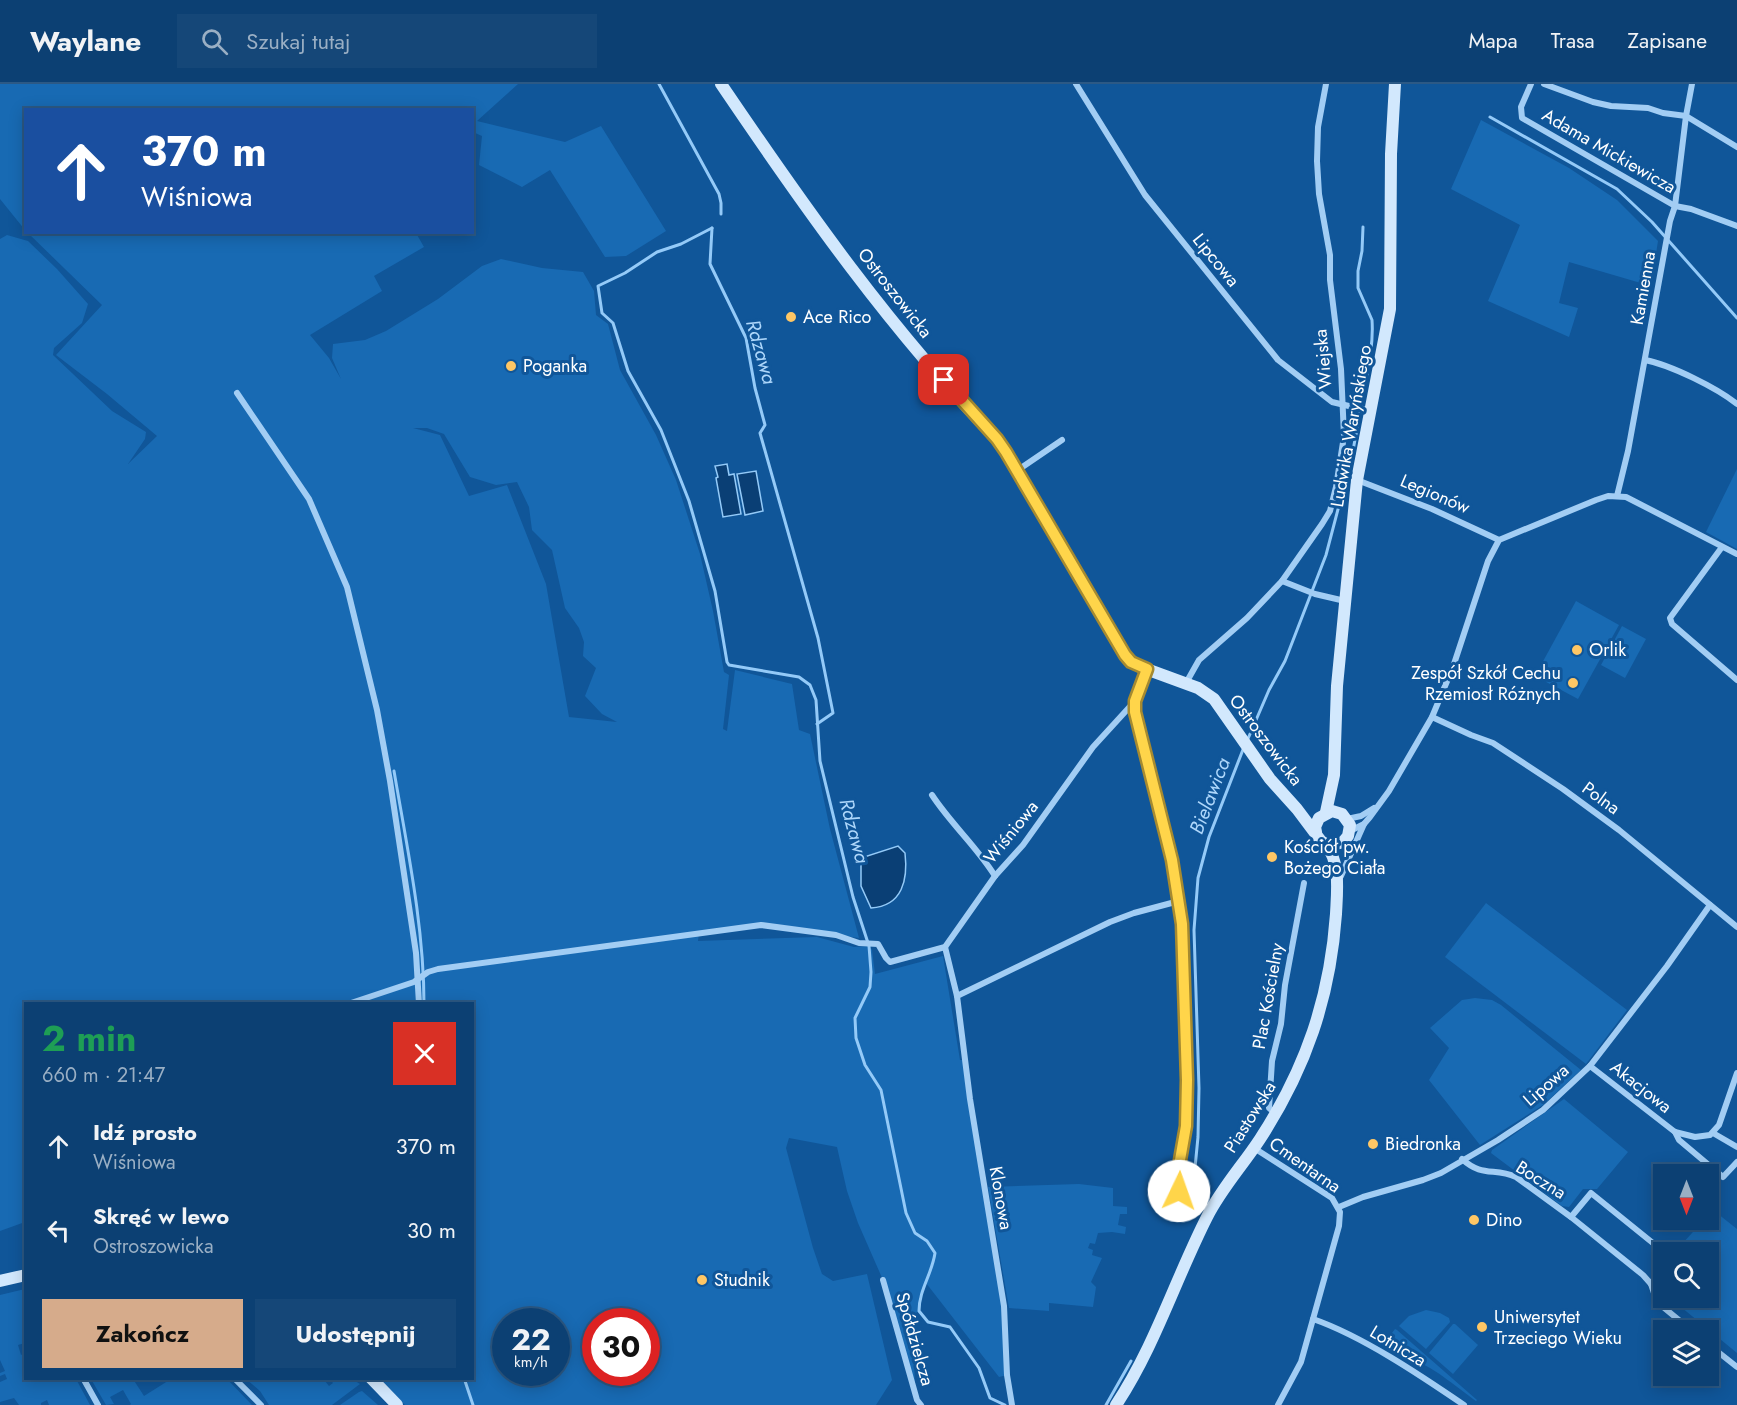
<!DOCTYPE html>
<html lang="pl">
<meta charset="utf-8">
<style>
:root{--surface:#0c4073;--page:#154778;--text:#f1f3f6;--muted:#9aafc4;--line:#2c5985;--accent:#d6ab8b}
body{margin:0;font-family:Jost,sans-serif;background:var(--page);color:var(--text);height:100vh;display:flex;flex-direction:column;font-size:22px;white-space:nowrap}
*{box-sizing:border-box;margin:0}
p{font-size:20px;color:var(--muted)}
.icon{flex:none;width:33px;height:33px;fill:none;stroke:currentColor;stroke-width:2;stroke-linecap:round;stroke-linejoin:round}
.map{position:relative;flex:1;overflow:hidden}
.sheet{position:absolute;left:24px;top:918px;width:450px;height:378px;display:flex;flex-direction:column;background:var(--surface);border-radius:0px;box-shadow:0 3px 15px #0003,0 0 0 2px var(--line)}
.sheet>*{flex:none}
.top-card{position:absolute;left:24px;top:24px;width:450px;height:126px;border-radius:0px;box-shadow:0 3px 15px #0003,0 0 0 2px var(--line);background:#1a4fa0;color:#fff;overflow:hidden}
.needle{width:39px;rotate:180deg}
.controls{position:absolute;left:1653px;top:1080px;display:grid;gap:12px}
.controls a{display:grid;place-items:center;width:66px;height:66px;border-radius:0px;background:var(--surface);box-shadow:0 3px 15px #0003,0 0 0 2px var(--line);font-size:30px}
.speed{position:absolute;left:492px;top:1224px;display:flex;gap:12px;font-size:30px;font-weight:700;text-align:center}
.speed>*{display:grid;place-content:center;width:78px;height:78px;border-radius:50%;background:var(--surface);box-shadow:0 3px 15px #0003,0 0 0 2px var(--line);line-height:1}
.speed small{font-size:15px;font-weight:400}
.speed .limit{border:9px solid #d22;background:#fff;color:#111}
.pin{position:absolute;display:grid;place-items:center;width:51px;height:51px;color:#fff;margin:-26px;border-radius:12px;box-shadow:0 3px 9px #0006}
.me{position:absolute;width:66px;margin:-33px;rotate:3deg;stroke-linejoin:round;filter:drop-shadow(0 0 4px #0008)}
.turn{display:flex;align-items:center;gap:21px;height:126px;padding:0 18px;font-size:27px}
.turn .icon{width:78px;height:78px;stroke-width:2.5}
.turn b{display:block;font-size:42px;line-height:51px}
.round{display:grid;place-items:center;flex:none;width:63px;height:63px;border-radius:0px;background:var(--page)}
.summary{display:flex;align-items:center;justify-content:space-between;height:102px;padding:0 18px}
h1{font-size:36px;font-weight:700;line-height:45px;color:#1e9e55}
.cta{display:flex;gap:12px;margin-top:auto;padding:12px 18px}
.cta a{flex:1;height:69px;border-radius:0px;background:var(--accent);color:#111;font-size:24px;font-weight:700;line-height:69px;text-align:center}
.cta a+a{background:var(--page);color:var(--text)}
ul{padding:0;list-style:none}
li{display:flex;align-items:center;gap:18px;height:84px;padding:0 18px}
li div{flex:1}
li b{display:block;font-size:22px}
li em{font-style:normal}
header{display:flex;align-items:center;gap:36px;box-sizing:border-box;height:84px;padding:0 30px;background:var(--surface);border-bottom:2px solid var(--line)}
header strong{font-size:28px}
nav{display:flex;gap:33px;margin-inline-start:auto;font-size:21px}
.search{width:420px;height:54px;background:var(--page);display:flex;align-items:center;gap:15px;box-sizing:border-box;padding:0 21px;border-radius:0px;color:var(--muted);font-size:22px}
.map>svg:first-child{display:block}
.green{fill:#186ab3;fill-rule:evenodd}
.water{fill:#0a3f75;stroke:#94caf8;stroke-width:1.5}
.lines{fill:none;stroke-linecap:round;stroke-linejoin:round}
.stream{stroke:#94caf8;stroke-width:3}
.street{stroke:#a2cdf4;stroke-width:6}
.secondary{stroke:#d2e8fd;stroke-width:12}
.route-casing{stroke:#a68a30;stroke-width:15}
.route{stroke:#ffd54a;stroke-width:10}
.poi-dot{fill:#ffc765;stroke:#105699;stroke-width:2}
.labels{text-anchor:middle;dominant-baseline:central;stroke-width:6;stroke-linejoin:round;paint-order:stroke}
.street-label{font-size:18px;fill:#fff;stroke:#105699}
.poi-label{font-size:18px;fill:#fff;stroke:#105699;text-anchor:start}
.water-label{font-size:20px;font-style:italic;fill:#aed7fb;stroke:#105699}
</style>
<header>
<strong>Waylane</strong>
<div class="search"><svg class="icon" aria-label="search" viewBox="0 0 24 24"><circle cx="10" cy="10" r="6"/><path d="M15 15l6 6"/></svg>Szukaj tutaj</div>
<nav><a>Mapa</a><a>Trasa</a><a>Zapisane</a></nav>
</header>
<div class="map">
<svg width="1737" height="1321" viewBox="0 0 1737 1321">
<rect width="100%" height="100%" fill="#105699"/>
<g class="green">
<path d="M0 0H518L477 37 565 58 601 42 666 147 626 172 605 173 550 86 522 103 479 81 482 52 473 48 472 26H26L25 146 0 115Z"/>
<path d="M1481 36 1569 84 1617 116 1658 157 1651 202 1569 178 1559 219 1578 224 1569 253 1488 217 1520 141 1451 105Z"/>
<path d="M28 149H416L424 163 374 192 382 207 310 251 329 274 341 295 332 274 333 260 365 256 386 247 438 215 482 182 501 175 542 184 583 188 594 207 596 231 608 240 620 286 656 351 676 396 700 470 713 527 724 588 729 591 723 645 727 647 735 586 792 600 799 646 810 650 830 745 859 854 770 842 699 849 698 857 817 853 854 863 869 862 872 866 875 890 943 872 960 976H965L1004 1222 1007 1291 999 1293 926 1199 919 1214V1227L913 1231 915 1307 883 1196 858 1139 847 1107 837 1063 789 1054 786 1064 813 1164 822 1190 833 1197 867 1190 892 1296 876 1321H405L380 1295 472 1294V920H26L25 1138 0 1147V155L7 151 28 157 57 185 88 220 82 239 54 264 53 271 112 327 146 348 145 355 128 380 157 352 107 310 56 271 102 221ZM413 344H427L444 350 470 393 496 401 517 398 529 423 532 446 552 466 565 524 579 544 584 558 583 572 596 584 585 612 602 630 617 638 569 633 546 500 507 401 469 412 440 351ZM506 1238H556V1288H506ZM596 1238H646V1288H596Z"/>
<path d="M1737 385V465L1706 448Z"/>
<path d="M1576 517 1619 541 1578 615 1535 592Z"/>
<path d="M1622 542 1646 555 1625 594 1601 581Z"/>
<path d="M1486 819 1627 926 1586 980 1445 873Z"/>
<path d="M1475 914 1492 916 1501 921 1581 986 1543 1021 1480 1061 1429 996 1449 964 1430 944 1462 916Z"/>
<path d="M1564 1015 1628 1068 1597 1105H1583L1569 1123 1562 1122 1491 1069 1492 1066Z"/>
<path d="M1079 1100 1113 1104V1122L1127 1123V1130H1120L1118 1141 1126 1143 1125 1150 1112 1148 1098 1149 1095 1160 1090 1159 1088 1164 1093 1166 1092 1171 1102 1174 1091 1198 1096 1203 1093 1223 1049 1219V1227L1009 1224 988 1103Z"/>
<path d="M1713 1126 1737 1145V1269L1670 1214H1708V1168H1689L1681 1161 1704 1136H1708L1709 1131Z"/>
<path d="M25 1205V1261V1259L18 1261 21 1271 25 1269 26 1294 76 1295 90 1321H49L47 1316 41 1319V1321H19L14 1314 0 1318V1298L7 1295 5 1290 0 1292V1289L5 1287 0 1276V1211Z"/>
<path d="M1426 1226 1440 1229 1449 1234 1450 1238 1426 1265 1399 1242 1409 1232Z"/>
<path d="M1453 1240H1455L1478 1261 1453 1290 1429 1269Z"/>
<path d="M1395 1245 1397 1246 1477 1316 1476 1317C1464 1309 1430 1280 1418 1279L1385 1258Z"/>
<path d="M91 1295H133L144 1312 171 1295H227L252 1321H130L131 1320 123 1306 110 1313 114 1320 106 1321Z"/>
<path d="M246 1295H329L325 1297 329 1302 333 1299 330 1295H352L360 1300 332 1321H269L260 1307Z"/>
<path d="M362 1307 378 1321H340L359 1308Z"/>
</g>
<g class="water">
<path d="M727 380 729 391 734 390 741 430 723 433 716 394 718 393 715 382Z"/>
<path d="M756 387 763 427 745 431 737 390Z"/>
<path d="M898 762 905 769C908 795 903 822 871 824L861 802V774Z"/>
</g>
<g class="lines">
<g class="stream">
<path d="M659 0 719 110 721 119V130"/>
<path d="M1490 33 1617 105 1652 138 1737 234"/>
<path d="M712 144 681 160 657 168 625 189 598 202 602 229 613 239 628 287 661 346 689 417 715 507 727 578 729 581 799 593 810 601 816 616 820 677 853 813 869 862 871 888 870 903 855 934 856 954 865 981 881 1006 906 1129 915 1149 927 1157 935 1169C932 1190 919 1206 919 1227L928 1238 950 1243 979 1284 990 1314 1005 1321"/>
<path d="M712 144 710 180 746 254 755 304 765 341 760 349 818 554 833 629 817 640"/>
<path d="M1361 321C1366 293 1374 264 1372 236L1358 204V187L1362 167 1363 143"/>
<path d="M1247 657 1269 606 1285 577 1326 471 1352 372 1360 328"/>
<path d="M394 687C407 763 424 842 424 920"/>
<path d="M1187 1126 1194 1094 1198 1053 1199 1004 1194 846 1198 794 1209 753 1244 663"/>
<path d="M464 1294 473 1321"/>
<path d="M1106 1321 1131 1277"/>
</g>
<g class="street">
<path d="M1076 0 1145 111 1278 276 1332 318 1370 327"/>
<path d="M1531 0 1521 23 1522 34 1675 122 1691 125 1737 142"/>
<path d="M1544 0 1593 18 1611 22 1648 24 1663 29 1686 32 1737 63"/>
<path d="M1645 276C1671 281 1717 304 1737 320"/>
<path d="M237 309 309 415 347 503 377 626 390 697 416 869 419 920"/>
<path d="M1018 386 1062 356"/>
<path d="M1357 396 1432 425 1499 456"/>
<path d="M1617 412 1628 367 1670 137 1675 122 1686 32 1692 0"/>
<path d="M1722 463 1670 534 1672 540 1737 596"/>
<path d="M1282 497 1315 510 1345 517"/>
<path d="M1186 599 1199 576 1247 534 1282 497 1322 440 1330 427 1336 403 1344 352 1341 285 1330 196V171L1319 110 1317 77 1318 43 1326 0"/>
<path d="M1135 617 1138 642 1172 776 1182 840 1187 996 1186 1042 1180 1076 1179 1107 1211 1126"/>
<path d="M1432 633 1471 651 1493 659 1563 705 1619 746 1737 843"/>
<path d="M932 711C951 740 977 763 995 792"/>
<path d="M1347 735 1361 732 1374 724"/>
<path d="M1350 747 1364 740 1370 733 1389 707 1432 633 1453 583 1488 477 1499 456 1596 416 1608 412 1626 413 1737 470"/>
<path d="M1341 792 1364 740"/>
<path d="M945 863 957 912 970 1015 1004 1222 1007 1291 1012 1321"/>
<path d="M957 912 1110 838 1134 829 1179 817"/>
<path d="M348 920 414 898 428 888 438 885 761 841 836 851 859 859 878 860 886 874 890 878 945 863 995 792 1023 761 1093 663 1135 617 1147 585"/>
<path d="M1590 982 1675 1048 1695 1053 1710 1051 1719 1041 1737 989"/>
<path d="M1275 1029 1269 1024 1272 977 1281 940 1285 901 1304 799"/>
<path d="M1675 1048 1679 1056 1723 1093 1737 1078"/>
<path d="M1713 1049 1737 1063"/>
<path d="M1254 1064 1332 1114 1340 1128 1339 1142 1301 1278 1278 1321"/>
<path d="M1462 1075C1483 1094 1494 1083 1516 1093L1571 1133 1643 1191 1651 1200 1657 1218 1691 1246"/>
<path d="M1339 1123 1363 1113 1423 1096 1441 1089 1498 1056 1543 1026 1590 982 1667 882 1710 821"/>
<path d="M1571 1133 1591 1109 1664 1168"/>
<path d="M883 1196 917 1316 921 1321"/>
<path d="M1651 1200 1664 1180"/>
<path d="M1313 1235C1362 1252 1420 1291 1464 1321"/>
<path d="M1708 1260 1737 1283"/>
<path d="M83 1294 98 1321"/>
<path d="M234 1294 261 1321"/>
</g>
<g class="secondary">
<path d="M721 0C805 124 892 248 997 355L1006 368 1125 571 1138 582 1198 604 1214 615 1270 695 1297 725 1321 757 1329 762 1343 758 1348 752 1350 741 1342 730 1332 727 1319 734 1315 743 1316 748"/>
<path d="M1326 728 1334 691 1337 602 1357 396 1390 225 1391 70 1395 0"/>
<path d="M0 1197 26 1191"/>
<path d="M371 1294 397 1321"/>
<path d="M1116 1321C1155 1262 1175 1196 1207 1133 1221 1105 1243 1081 1260 1055 1306 984 1330 914 1336 830 1337 808 1341 777 1325 760"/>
</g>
</g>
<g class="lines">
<g class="route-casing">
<path id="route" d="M944 296 997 355 1006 368 1125 571 1131 578 1147 585 1135 617V628L1172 776 1182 840 1187 996 1186 1042 1180 1076 1179 1107"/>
</g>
<use href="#route" class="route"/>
</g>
<g class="poi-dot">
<circle cx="791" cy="233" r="6"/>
<circle cx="511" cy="282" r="6"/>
<circle cx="1577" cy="566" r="6"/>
<circle cx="1573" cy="599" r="6"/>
<circle cx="1272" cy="773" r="6"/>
<circle cx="1373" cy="1060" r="6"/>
<circle cx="1474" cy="1136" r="6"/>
<circle cx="702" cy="1196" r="6"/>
<circle cx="1482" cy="1243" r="6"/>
</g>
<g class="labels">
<g class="street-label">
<text transform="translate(1609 67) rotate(30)">Adama Mickiewicza</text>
<text transform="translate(1216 176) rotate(51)">Lipcowa</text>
<text transform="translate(1643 204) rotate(-80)">Kamienna</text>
<text transform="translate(895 209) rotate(52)">Ostroszowicka</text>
<text transform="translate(1323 275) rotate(-95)">Wiejska</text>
<text transform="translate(1351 342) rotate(-80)">Ludwika Waryńskiego</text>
<text transform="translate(1435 410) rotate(23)">Legionów</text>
<text transform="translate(1266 656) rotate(53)">Ostroszowicka</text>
<text transform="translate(1601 714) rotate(36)">Polna</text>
<text transform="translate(1011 748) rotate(-51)">Wiśniowa</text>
<text transform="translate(1268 912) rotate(-80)">Plac Kościelny</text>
<text transform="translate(1546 1001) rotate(-41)">Lipowa</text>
<text transform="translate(1641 1003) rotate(38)">Akacjowa</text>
<text transform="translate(1250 1033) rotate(-58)">Piastowska</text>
<text transform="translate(1305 1081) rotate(35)">Cmentarna</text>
<text transform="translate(1541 1096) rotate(32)">Boczna</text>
<text transform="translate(1001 1114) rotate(80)">Klonowa</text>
<text transform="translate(915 1255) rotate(74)">Spółdzielcza</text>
<text transform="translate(1398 1262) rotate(31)">Lotnicza</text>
</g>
<g class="poi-label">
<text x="803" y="233">Ace Rico</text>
<text x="523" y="282">Poganka</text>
<text x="1589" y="566">Orlik</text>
<text x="1561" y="589" text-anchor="end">Zespół Szkół Cechu<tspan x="1561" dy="21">Rzemiosł Różnych</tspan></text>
<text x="1284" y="763">Kościół pw.<tspan x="1284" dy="21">Bożego Ciała</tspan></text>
<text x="1385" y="1060">Biedronka</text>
<text x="1486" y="1136">Dino</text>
<text x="714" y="1196">Studnik</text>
<text x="1494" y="1233">Uniwersytet<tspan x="1494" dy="21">Trzeciego Wieku</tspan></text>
</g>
<g class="water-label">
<text transform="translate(761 268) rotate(74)">Rdzawa</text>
<text transform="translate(1210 712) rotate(-69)">Bielawica</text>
<text transform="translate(854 747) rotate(75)">Rdzawa</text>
</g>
</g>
</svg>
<div class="controls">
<a><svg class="needle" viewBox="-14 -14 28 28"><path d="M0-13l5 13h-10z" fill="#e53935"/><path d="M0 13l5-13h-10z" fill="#9aafc4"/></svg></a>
<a><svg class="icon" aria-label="search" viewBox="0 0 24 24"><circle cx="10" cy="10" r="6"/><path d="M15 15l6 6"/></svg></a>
<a><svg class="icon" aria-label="layers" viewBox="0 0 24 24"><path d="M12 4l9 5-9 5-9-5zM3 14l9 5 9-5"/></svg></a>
</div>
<div class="speed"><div>22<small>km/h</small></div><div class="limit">30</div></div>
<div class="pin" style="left:944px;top:296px;background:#d93025"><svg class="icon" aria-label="arrive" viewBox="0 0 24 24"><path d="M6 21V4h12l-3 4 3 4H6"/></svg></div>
<svg class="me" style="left:1179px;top:1107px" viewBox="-20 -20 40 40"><circle r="19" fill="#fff"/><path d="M0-13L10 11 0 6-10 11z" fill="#ffd54a"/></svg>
<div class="top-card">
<div class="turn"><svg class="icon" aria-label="ahead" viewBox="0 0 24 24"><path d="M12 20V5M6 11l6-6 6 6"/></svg><div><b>370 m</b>Wiśniowa</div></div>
</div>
<section class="sheet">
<div class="summary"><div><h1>2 min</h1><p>660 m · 21:47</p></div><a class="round" style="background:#d93025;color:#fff"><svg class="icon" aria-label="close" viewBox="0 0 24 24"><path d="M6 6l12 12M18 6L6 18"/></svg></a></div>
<ul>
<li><svg class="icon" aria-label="ahead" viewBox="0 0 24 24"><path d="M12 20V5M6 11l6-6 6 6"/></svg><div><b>Idź prosto</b><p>Wiśniowa</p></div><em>370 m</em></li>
<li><svg class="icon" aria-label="left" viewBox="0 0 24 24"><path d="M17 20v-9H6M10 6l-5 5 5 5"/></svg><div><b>Skręć w lewo</b><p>Ostroszowicka</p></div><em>30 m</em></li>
</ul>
<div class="cta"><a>Zakończ</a><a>Udostępnij</a></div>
</section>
</div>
